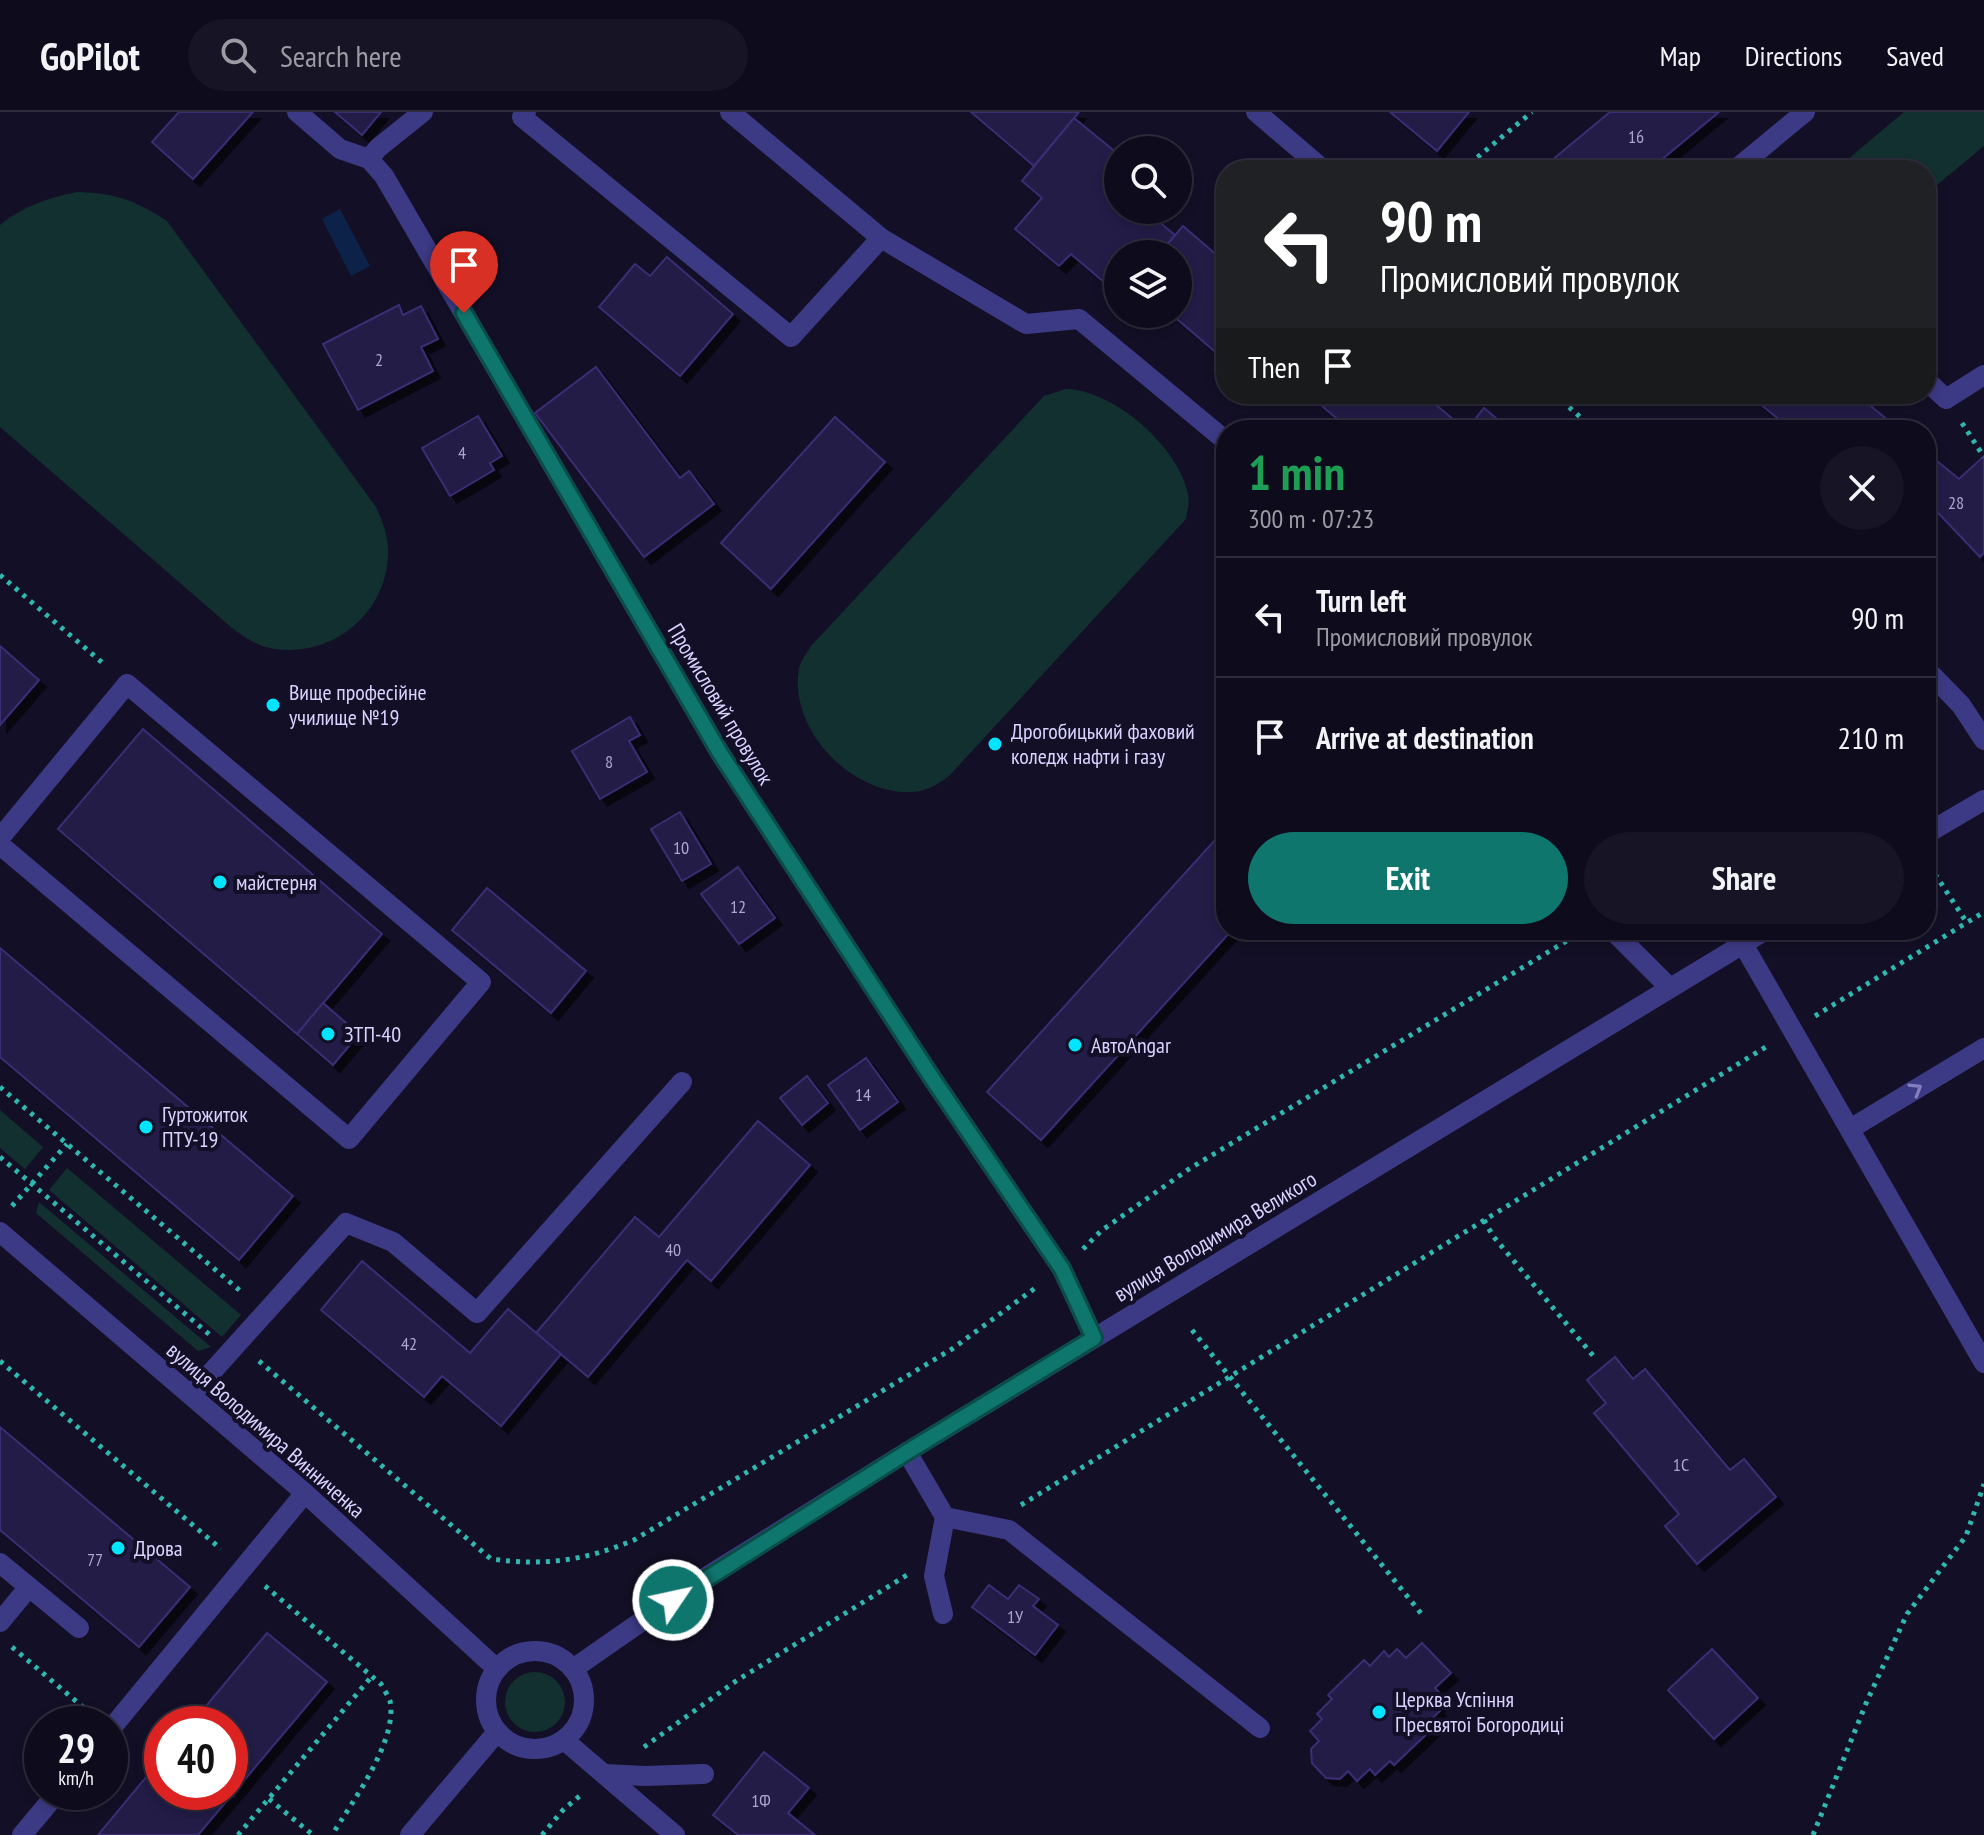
<!DOCTYPE html>
<meta charset="utf-8">
<style>
:root{--surface:#0e0b1c;--page:#171425;--text:#f1f3f6;--muted:#9b9ba3;--line:#2e2b3b;--accent:#0f766e}
body{margin:0;font-family:"PT Sans Narrow",sans-serif;background:var(--page);color:var(--text);height:100vh;display:flex;flex-direction:column;font-size:30px;white-space:nowrap}
*{box-sizing:border-box;margin:0}
p{font-size:26px;color:var(--muted)}
.icon{flex:none;width:44px;height:44px;fill:none;stroke:currentColor;stroke-width:2;stroke-linecap:round;stroke-linejoin:round}
.map{position:relative;flex:1;overflow:hidden}
.drawer{position:absolute;left:1216px;top:308px;width:720px;height:520px;display:flex;flex-direction:column;background:var(--surface);border-radius:32px;box-shadow:0 4px 12px #0003,0 0 0 2px var(--line)}
.drawer>*{flex:none}
.hud{position:absolute;left:1216px;top:48px;width:720px;height:244px;border-radius:32px;box-shadow:0 4px 12px #0003,0 0 0 2px var(--line);background:#202124;color:#fff;overflow:hidden}
.controls{position:absolute;left:1104px;top:24px;display:grid;gap:16px}
.controls a{display:grid;place-items:center;width:88px;height:88px;border-radius:50%;background:var(--surface);box-shadow:0 4px 12px #0003,0 0 0 2px var(--line);font-size:40px}
.speed{position:absolute;left:24px;top:1594px;display:flex;gap:16px;font-size:40px;font-weight:700;text-align:center}
.speed>*{display:grid;place-content:center;width:104px;height:104px;border-radius:50%;background:var(--surface);box-shadow:0 4px 12px #0003,0 0 0 2px var(--line);line-height:1}
.speed small{font-size:20px;font-weight:400}
.speed .limit{border:12px solid #d22;background:#fff;color:#111}
.pin{position:absolute;display:grid;place-items:center;width:68px;height:68px;color:#fff;margin:-82px -34px;border-radius:50% 50% 50% 0;rotate:-45deg;box-shadow:0 0 8px #0007}
.pin .icon{rotate:45deg}
.me{position:absolute;width:88px;margin:-44px;rotate:56deg;stroke-linejoin:round;filter:drop-shadow(0 0 6px #0008)}
.turn{display:flex;align-items:center;gap:28px;height:168px;padding:0 32px;font-size:36px}
.turn .icon{width:104px;height:104px;stroke-width:2.5}
.turn b{display:block;font-size:56px;line-height:68px}
.then{display:flex;align-items:center;height:76px;padding:0 32px;background:#0003;gap:16px;font-size:30px}
.round{display:grid;place-items:center;flex:none;width:84px;height:84px;border-radius:42px;background:var(--page)}
.headline{display:flex;align-items:center;justify-content:space-between;height:136px;padding:0 32px}
h1{font-size:48px;font-weight:700;line-height:60px;color:#1e9e55}
.primary-button{display:flex;gap:16px;margin-top:auto;padding:16px 32px}
.primary-button a{flex:1;height:92px;border-radius:48px;background:var(--accent);color:#fff;font-size:32px;font-weight:700;line-height:92px;text-align:center}
.primary-button a+a{background:var(--page);color:var(--text)}
ul{padding:0;list-style:none}
li{display:flex;align-items:center;gap:24px;height:120px;padding:0 32px;border-top:2px solid var(--line)}
li div{flex:1}
li b{display:block;font-size:30px}
li em{font-style:normal}
header{display:flex;align-items:center;gap:48px;box-sizing:border-box;height:112px;padding:0 40px;background:var(--surface);border-bottom:2px solid var(--line)}
header strong{font-size:38px}
nav{display:flex;gap:44px;margin-inline-start:auto;font-size:28px}
.search{width:560px;height:72px;background:var(--page);display:flex;align-items:center;gap:20px;box-sizing:border-box;padding:0 28px;border-radius:44px;color:var(--muted);font-size:30px}
.map>svg:first-child{display:block}
.green{fill:#12302f}
.water{fill:#0c2248}
.building{fill:#241b47;stroke:#3b2d73;stroke-width:2;filter:url(#shadow)}
.lines{fill:none;stroke-linecap:round;stroke-linejoin:round}
.path{stroke:#2fb8b0;stroke-width:5;stroke-dasharray:4 6;stroke-linecap:butt}
.minor{stroke:#3d3a85;stroke-width:20}
.oneway{stroke:#837fbc}
.route-casing{stroke:#0a4d48;stroke-width:20}
.route{stroke:#0f766e;stroke-width:14}
.poi-dot{fill:#00e5ff;stroke:#130f26;stroke-width:3}
.labels{text-anchor:middle;dominant-baseline:central;stroke-width:8;stroke-linejoin:round;paint-order:stroke}
.number-label{font-size:18px;fill:#aca6d1}
.poi-label{font-size:22px;fill:#d9d4ff;stroke:#130f26;text-anchor:start}
.street-label{font-size:22px;fill:#d9d4ff;stroke:#130f26}
</style>
<header>
<strong>GoPilot</strong>
<div class="search"><svg class="icon" aria-label="search" viewBox="0 0 24 24"><circle cx="10" cy="10" r="6"/><path d="M15 15l6 6"/></svg>Search here</div>
<nav><a>Map</a><a>Directions</a><a>Saved</a></nav>
</header>
<div class="map">
<svg width="1984" height="1723" viewBox="0 0 1984 1723">
<defs>
<filter id="shadow"><feDropShadow dx="7" dy="7" stdDeviation="0" flood-color="#0009"/></filter>
</defs>
<rect width="100%" height="100%" fill="#130f26"/>
<g class="green">
<path d="M1904 0H1984V34L1926 82V58H1835Z"/>
<path d="M77 80C115 81 135 88 167 109L376 395C383 410 389 426 388 443 386 501 334 545 275 537 259 535 245 526 232 516L0 315V113C23 94 48 86 77 80Z"/>
<path d="M1066 277C1114 278 1179 335 1188 382 1190 390 1187 399 1186 407L949 664C937 673 926 680 910 680 850 682 788 616 799 556 801 548 807 541 811 534L1044 284Z"/>
<path d="M0 998 43 1035 25 1057 0 1036Z"/>
<path d="M67 1056 241 1203 222 1225 49 1078Z"/>
<path d="M39 1090 211 1235 198 1239 36 1101Z"/>
<circle cx="535" cy="1590" r="30"/>
</g>
<path class="water" d="M340 97 370 154 351 164 322 107Z"/>
<g class="building">
<path d="M179 0H253L193 67 152 30Z"/>
<path d="M335 0H381L362 23Z"/>
<path d="M971 0H1079L1034 54Z"/>
<path d="M1390 0H1469L1437 39Z"/>
<path d="M1610 0H1719L1649 58H1540Z"/>
<path d="M1074 6 1118 42V98H1145L1175 123 1159 142H1118V182L1071 142 1059 154 1015 117 1042 86 1022 69Z"/>
<path d="M1183 114 1226 151V249L1171 202H1178V142H1159Z"/>
<path d="M667 145 733 202 680 264 599 195 635 152 650 164Z"/>
<path d="M399 193 403 203 421 194 438 227 421 235 433 259 358 298 323 232Z"/>
<path d="M596 255 680 366 689 359 714 392 644 445 535 301Z"/>
<path d="M1308 282H1423L1466 318 1484 296 1510 318H1350Z"/>
<path d="M1748 282H1856L1900 318H1792Z"/>
<path d="M478 304 502 344 490 351 494 358 450 384 422 336Z"/>
<path d="M835 305 885 350 771 477 721 431Z"/>
<path d="M1926 340 1959 367 1984 344V441L1980 445 1926 388Z"/>
<path d="M0 534 39 568 0 613Z"/>
<path d="M630 605 640 623 629 629 647 660 600 687 572 639Z"/>
<path d="M143 617 382 822 297 922 58 717Z"/>
<path d="M680 700 711 752 682 769 651 717Z"/>
<path d="M1224 718 1226 818H1232L1041 1028 987 980Z"/>
<path d="M738 755 775 806 739 832 701 782Z"/>
<path d="M487 776 586 859 551 901 452 818Z"/>
<path d="M0 836 293 1084 239 1148 0 945Z"/>
<path d="M323 891 359 922 333 953 297 922Z"/>
<path d="M866 946 898 990 860 1018 828 973Z"/>
<path d="M807 964 828 991 802 1013 780 986Z"/>
<path d="M758 1009 810 1053 711 1169 687 1148 588 1265 536 1221 635 1105 659 1125Z"/>
<path d="M362 1149 470 1241 508 1197 561 1242 501 1314 442 1264 424 1285 321 1198Z"/>
<path d="M1615 1245 1633 1267 1645 1257 1730 1358 1744 1347 1776 1385 1697 1452 1665 1414 1679 1402 1594 1301 1606 1291 1587 1268Z"/>
<path d="M0 1315 190 1475 139 1535 0 1418Z"/>
<path d="M989 1473 1008 1487 1019 1473 1039 1487 1033 1494 1058 1513 1035 1543 972 1495Z"/>
<path d="M267 1521 327 1570 198 1723H98L162 1646V1680H230V1612H191Z"/>
<path d="M1422 1531 1451 1561 1435 1576 1444 1586 1436 1594 1440 1599 1426 1612 1431 1618 1394 1653 1390 1649 1375 1663 1370 1657 1357 1669 1348 1659 1340 1667 1326 1666 1312 1651 1311 1637 1319 1629 1310 1619 1322 1607 1317 1602 1332 1587 1328 1583 1364 1548 1370 1554 1384 1539 1389 1545 1397 1537 1406 1546Z"/>
<path d="M1712 1537 1758 1586 1714 1627 1668 1578Z"/>
<path d="M764 1640 809 1676 788 1701 815 1723H738L713 1703Z"/>
</g>
<g class="lines">
<g class="path">
<path d="M1462 58 1532 0"/>
<path d="M1554 282 1595 318"/>
<path d="M1962 311 1984 345"/>
<path d="M0 463 105 553"/>
<path d="M1926 614 1936 608"/>
<path d="M1935 762 1967 811"/>
<path d="M1815 904 1984 800"/>
<path d="M0 975 244 1182"/>
<path d="M0 1045 210 1223"/>
<path d="M12 1094 67 1032"/>
<path d="M1484 1108 1493 1124 1595 1246"/>
<path d="M1083 1137 1101 1119 1189 1057 1583 819"/>
<path d="M1192 1218 1424 1505"/>
<path d="M0 1249 221 1437"/>
<path d="M259 1249 491 1447C544 1454 584 1449 634 1428L952 1237 1038 1174"/>
<path d="M1021 1393 1769 933"/>
<path d="M265 1474 381 1572C384 1577 388 1584 390 1589 398 1629 352 1690 332 1723"/>
<path d="M12 1535 90 1601"/>
<path d="M644 1635 736 1569 907 1463"/>
<path d="M269 1687 313 1723"/>
<path d="M238 1723 372 1564"/>
<path d="M542 1723 563 1698 582 1682"/>
<path d="M1813 1723 1867 1589 1907 1502 1966 1424 1984 1372"/>
</g>
<g class="minor">
<path d="M297 0 340 37 369 47 384 64 720 641 932 966 1062 1157 1094 1226"/>
<path d="M526 0 522 5 791 225 881 126"/>
<path d="M730 0 881 126 1026 212 1079 207 1226 329"/>
<path d="M1256 0 1324 58"/>
<path d="M369 47 378 36 423 0"/>
<path d="M1735 58 1805 0"/>
<path d="M1926 268 1946 287 1984 263"/>
<path d="M1926 557 1961 593 1984 628"/>
<path d="M1926 722 1984 688"/>
<path d="M0 726 127 572 481 870 349 1027 0 733"/>
<path d="M1612 818 1670 876"/>
<path d="M1743 832 1984 1251"/>
<path d="M1850 1017 1984 936"/>
<path d="M0 1120 305 1381 497 1557"/>
<path d="M191 1283 346 1111 393 1130 477 1201 682 970"/>
<path d="M907 1340 945 1405 1009 1418 1260 1616"/>
<path d="M0 1451 79 1516"/>
<path d="M943 1502 934 1464 945 1405"/>
<path d="M0 1510 29 1475"/>
<circle cx="535" cy="1588" r="49"/>
<path d="M573 1557 698 1470 907 1340 1766 818"/>
<path d="M110 1618 305 1381"/>
<path d="M564 1628 675 1723"/>
<path d="M605 1662 645 1664 704 1662"/>
<path d="M22 1723 58 1680"/>
<path d="M410 1723 497 1620"/>
</g>
</g>
<defs><path id="oneway-chevron" d="M-2-3.5L2.5 0L-2 3.5" fill="none" stroke-width="1.6" stroke-linecap="round" stroke-linejoin="round" transform="scale(2)"/></defs>
<use class="oneway" href="#oneway-chevron" transform="translate(1916 977) rotate(-31)"/>
<g class="lines">
<g class="route-casing">
<path id="route" d="M464 201 720 641 932 966 1062 1157 1094 1226 907 1340 673 1488"/>
</g>
<use href="#route" class="route"/>
</g>
<g class="poi-dot">
<circle cx="273" cy="593" r="8"/>
<circle cx="995" cy="632" r="8"/>
<circle cx="220" cy="770" r="8"/>
<circle cx="328" cy="922" r="8"/>
<circle cx="1075" cy="933" r="8"/>
<circle cx="146" cy="1015" r="8"/>
<circle cx="118" cy="1436" r="8"/>
<circle cx="1379" cy="1600" r="8"/>
</g>
<g class="labels">
<g class="number-label">
<text x="1636" y="24">16</text>
<text x="379" y="247">2</text>
<text x="462" y="340">4</text>
<text x="1956" y="390">28</text>
<text x="609" y="649">8</text>
<text x="681" y="735">10</text>
<text x="738" y="794">12</text>
<text x="863" y="982">14</text>
<text x="673" y="1137">40</text>
<text x="409" y="1231">42</text>
<text x="1681" y="1352">1С</text>
<text x="95" y="1447">77</text>
<text x="1015" y="1504">1У</text>
<text x="761" y="1688">1Ф</text>
</g>
<g class="poi-label">
<text x="289" y="580">Вище професійне<tspan x="289" dy="25">училище №19</tspan></text>
<text x="1011" y="619">Дрогобицький фаховий<tspan x="1011" dy="25">коледж нафти і газу</tspan></text>
<text x="236" y="770">майстерня</text>
<text x="344" y="922">ЗТП-40</text>
<text x="1091" y="933">АвтоAngar</text>
<text x="162" y="1002">Гуртожиток<tspan x="162" dy="25">ПТУ-19</tspan></text>
<text x="134" y="1436">Дрова</text>
<text x="1395" y="1587">Церква Успіння<tspan x="1395" dy="25">Пресвятої Богородиці</tspan></text>
</g>
<g class="street-label">
<text transform="translate(721 592) rotate(59)">Промисловий провулок</text>
<text transform="translate(1215 1124) rotate(-31)">вулиця Володимира Великого</text>
<text transform="translate(266 1318) rotate(41)">вулиця Володимира Винниченка</text>
</g>
</g>
</svg>
<div class="controls">
<a><svg class="icon" aria-label="search" viewBox="0 0 24 24"><circle cx="10" cy="10" r="6"/><path d="M15 15l6 6"/></svg></a>
<a><svg class="icon" aria-label="layers" viewBox="0 0 24 24"><path d="M12 4l9 5-9 5-9-5zM3 14l9 5 9-5"/></svg></a>
</div>
<div class="speed"><div>29<small>km/h</small></div><div class="limit">40</div></div>
<div class="pin" style="left:464px;top:201px;background:#d93025"><svg class="icon" aria-label="arrive" viewBox="0 0 24 24"><path d="M6 21V4h12l-3 4 3 4H6"/></svg></div>
<svg class="me" style="left:673px;top:1488px" viewBox="-20 -20 40 40"><circle r="17" fill="#0f766e" stroke="#fff" stroke-width="3"/><path d="M0-11L8 9 0 5-8 9z" fill="#fff"/></svg>
<div class="hud">
<div class="turn"><svg class="icon" aria-label="left" viewBox="0 0 24 24"><path d="M17 20v-9H6M10 6l-5 5 5 5"/></svg><div><b>90 m</b>Промисловий провулок</div></div>
<div class="then">Then<svg class="icon" aria-label="arrive" viewBox="0 0 24 24"><path d="M6 21V4h12l-3 4 3 4H6"/></svg></div>
</div>
<section class="drawer">
<div class="headline"><div><h1>1 min</h1><p>300 m · 07:23</p></div><a class="round"><svg class="icon" aria-label="close" viewBox="0 0 24 24"><path d="M6 6l12 12M18 6L6 18"/></svg></a></div>
<ul>
<li><svg class="icon" aria-label="left" viewBox="0 0 24 24"><path d="M17 20v-9H6M10 6l-5 5 5 5"/></svg><div><b>Turn left</b><p>Промисловий провулок</p></div><em>90 m</em></li>
<li><svg class="icon" aria-label="arrive" viewBox="0 0 24 24"><path d="M6 21V4h12l-3 4 3 4H6"/></svg><div><b>Arrive at destination</b></div><em>210 m</em></li>
</ul>
<div class="primary-button"><a>Exit</a><a>Share</a></div>
</section>
</div>
